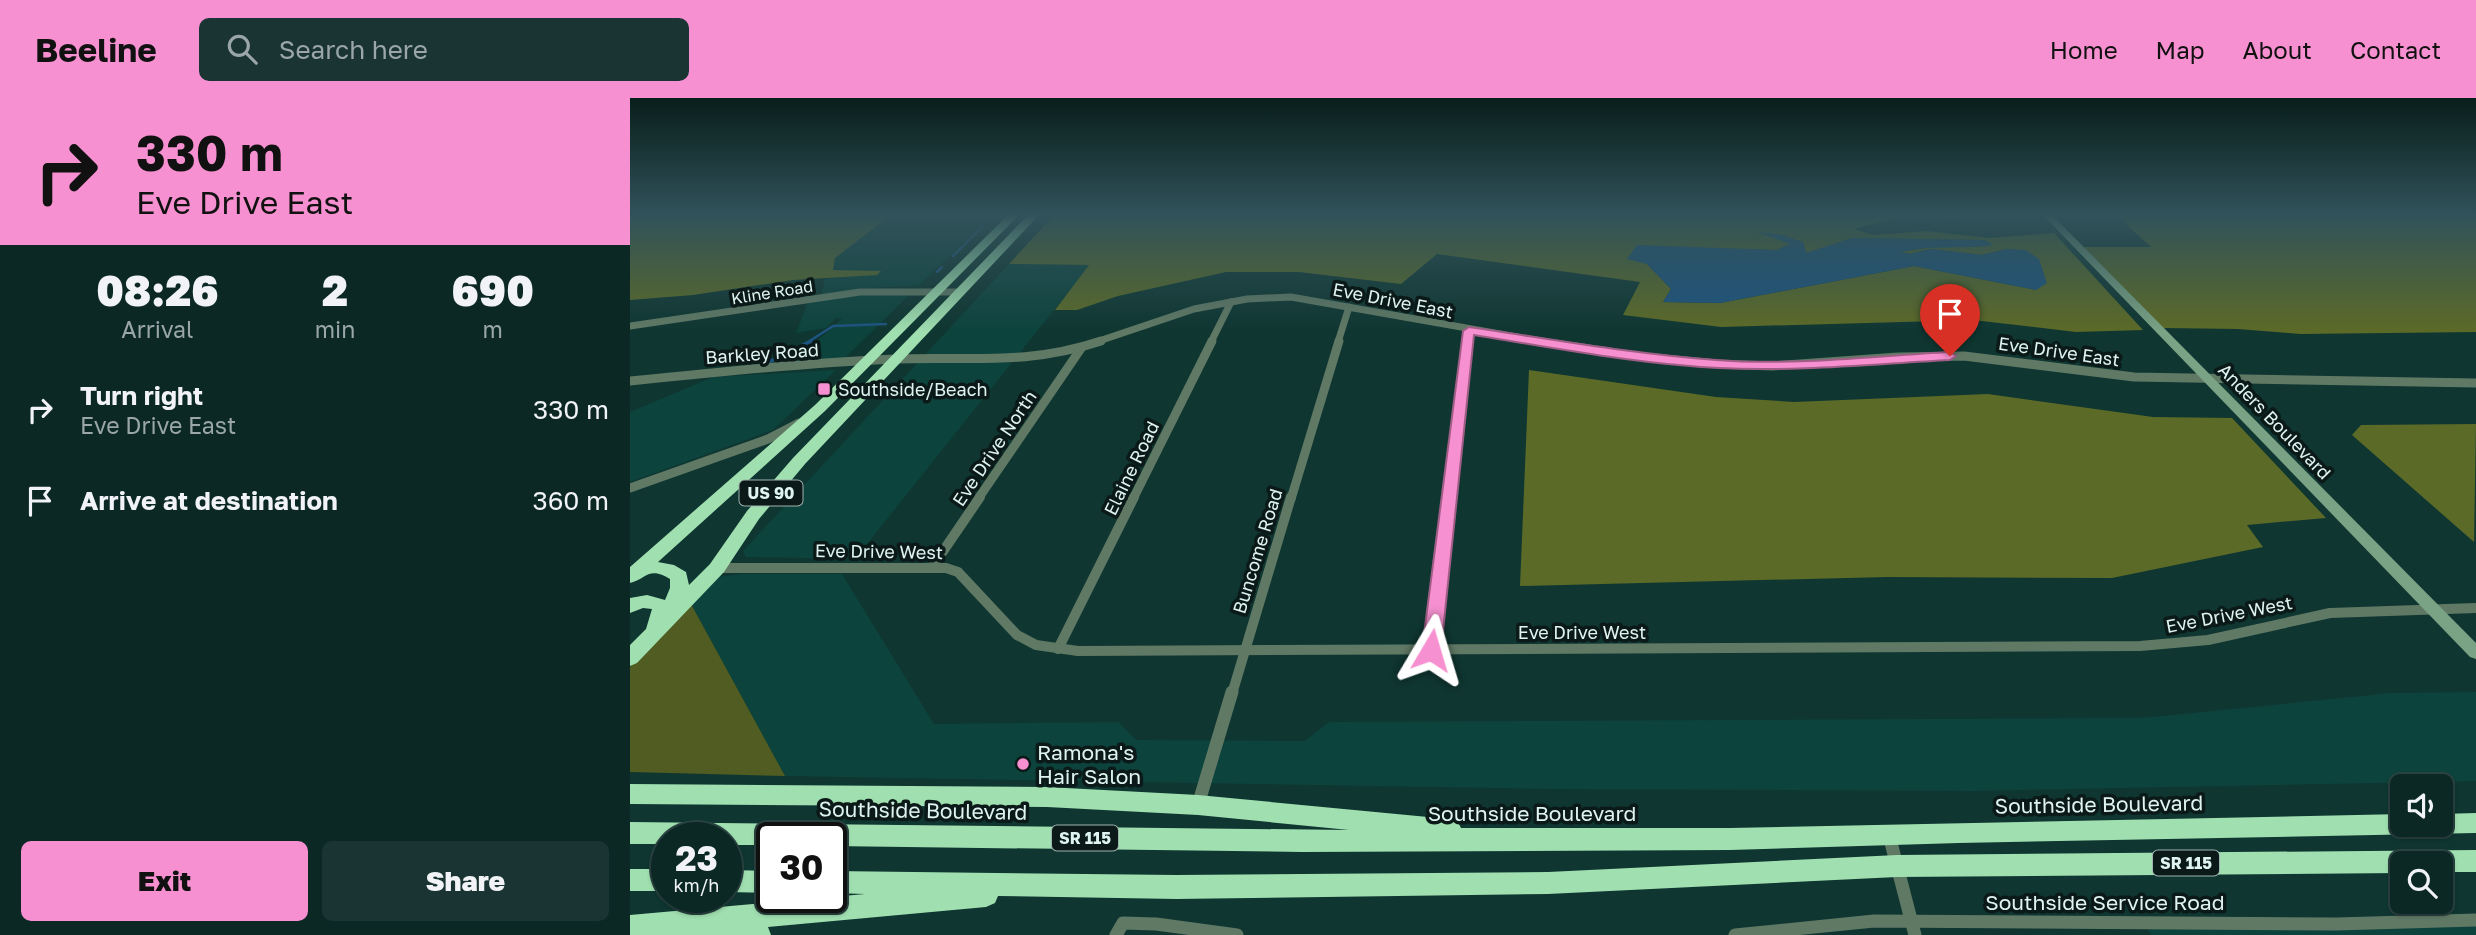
<!DOCTYPE html>
<style>
:root{--surface:#0b2825;--page:#193432;--text:#f1f3f6;--muted:#9aa6a7;--line:#2b4442;--accent:#f690d0}
body{margin:0;font-family:"Golos Text",sans-serif;background:var(--page);color:var(--text);height:100vh;display:flex;flex-direction:column;font-size:26px;white-space:nowrap}
*{box-sizing:border-box;margin:0}
p{font-size:23px;color:var(--muted)}
.icon{flex:none;width:38px;height:38px;fill:none;stroke:currentColor;stroke-width:2;stroke-linecap:round;stroke-linejoin:round}
.map{position:relative;flex:1;overflow:hidden}
.panel{display:flex;flex-direction:column;background:var(--surface);width:630px}
.panel>*{flex:none}
.hud{background:#f690d0;color:#111;overflow:hidden}
.buttons{position:absolute;left:1760px;top:676px;display:grid;gap:14px}
.buttons a{display:grid;place-items:center;width:63px;height:63px;border-radius:10px;background:var(--surface);box-shadow:0 2px 5px #0004,0 0 0 2px var(--line);font-size:35px}
.speed{position:absolute;left:21px;top:724px;display:flex;gap:14px;font-size:35px;font-weight:700;text-align:center}
.speed>*{display:grid;place-content:center;width:91px;height:91px;border-radius:50%;background:var(--surface);box-shadow:0 2px 5px #0004,0 0 0 2px var(--line);line-height:1}
.speed small{font-size:18px;font-weight:400}
.speed .limit{border:4px solid #111;border-radius:10px;background:#fff;color:#111}
.pin{position:absolute;display:grid;place-items:center;width:60px;height:60px;color:#fff;margin:-72px -30px;border-radius:50% 50% 50% 0;rotate:-45deg;box-shadow:0 0 7px #0007}
.pin .icon{rotate:45deg}
.me{position:absolute;width:77px;margin:-38px;rotate:7deg;stroke-linejoin:round;filter:drop-shadow(0 0 5px #0008)}
.turn{display:flex;align-items:center;gap:24px;height:147px;padding:0 21px;font-size:32px}
.turn .icon{width:91px;height:91px;stroke-width:2.5}
.turn b{display:block;font-size:49px;line-height:60px}
.eta{display:flex;justify-content:space-evenly;align-items:center;height:119px;text-align:center}
.eta b{font-size:42px;font-weight:800;line-height:49px}
.cta{display:flex;gap:14px;margin-top:auto;padding:14px 21px}
.cta a{flex:1;height:80px;border-radius:10px;background:var(--accent);color:#111;font-size:28px;font-weight:800;line-height:80px;text-align:center}
.cta a+a{background:var(--page);color:var(--text)}
ul{padding:0;list-style:none}
li{display:flex;align-items:center;gap:21px;height:91px;padding:0 21px}
li div{flex:1}
li b{display:block;font-size:26px}
li em{font-style:normal}
header{display:flex;align-items:center;gap:42px;box-sizing:border-box;height:98px;padding:0 35px;background:var(--accent);color:#111}
header strong{font-size:33px}
nav{display:flex;gap:38px;margin-inline-start:auto;font-size:24px}
.search{width:490px;height:63px;background:var(--page);display:flex;align-items:center;gap:18px;box-sizing:border-box;padding:0 24px;border-radius:10px;color:var(--muted);font-size:26px}
main{display:flex;flex:1;min-height:0}
.map>svg:first-child{display:block}
.built{fill:#0d433d}
.green{fill:#505c21}
.forest{fill:#5c6a27;fill-rule:evenodd}
.water{fill:#1e5480}
.lines{fill:none;stroke-linecap:round;stroke-linejoin:round}
.stream-far1{stroke:#1e5480;stroke-width:2.5}
.stream{stroke:#1e5480;stroke-width:3.5}
.street-far3{stroke:#607965;stroke-width:7}
.street-far2{stroke:#607965;stroke-width:9}
.street-far1{stroke:#607965;stroke-width:10}
.street{stroke:#607965;stroke-width:13}
.secondary{fill:#7aa284;fill-rule:evenodd}
.highway{fill:#a0dfb0;fill-rule:evenodd}
.route{fill:#f690d0;stroke:#a05e87;stroke-width:2}
.poi-dot{fill:#f690d0;stroke:#0b1a18;stroke-width:2.5}
.labels{text-anchor:middle;dominant-baseline:central;stroke-width:7;stroke-linejoin:round;paint-order:stroke}
.far-street-label{font-size:16px;fill:#dff4f0;stroke:#0b1a18}
.shield{fill:#0b1a18;stroke:#9fb3af;stroke-width:2}
.shield-label{font-size:16px;font-weight:bold;fill:#dff4f0}
.street-label{font-size:18px;fill:#dff4f0;stroke:#0b1a18}
.poi-label{font-size:18px;fill:#dff4f0;stroke:#0b1a18;text-anchor:start}
.near-poi-label{font-size:21px;fill:#dff4f0;stroke:#0b1a18;text-anchor:start}
.near-street-label{font-size:21px;fill:#dff4f0;stroke:#0b1a18}
</style>
<header>
<strong>Beeline</strong>
<div class="search"><svg class="icon" aria-label="search" viewBox="0 0 24 24"><circle cx="10" cy="10" r="6"/><path d="M15 15l6 6"/></svg>Search here</div>
<nav><a>Home</a><a>Map</a><a>About</a><a>Contact</a></nav>
</header>
<main>
<section class="panel">
<div class="hud">
<div class="turn"><svg class="icon" aria-label="right" viewBox="0 0 24 24"><path d="M7 20v-9h11M14 6l5 5-5 5"/></svg><div><b>330 m</b>Eve Drive East</div></div>
</div>
<div class="eta">
<div><b>08:26</b><p>Arrival</p></div>
<div><b>2</b><p>min</p></div>
<div><b>690</b><p>m</p></div>
</div>
<ul>
<li><svg class="icon" aria-label="right" viewBox="0 0 24 24"><path d="M7 20v-9h11M14 6l5 5-5 5"/></svg><div><b>Turn right</b><p>Eve Drive East</p></div><em>330 m</em></li>
<li><svg class="icon" aria-label="arrive" viewBox="0 0 24 24"><path d="M6 21V4h12l-3 4 3 4H6"/></svg><div><b>Arrive at destination</b></div><em>360 m</em></li>
</ul>
<div class="cta"><a>Exit</a><a>Share</a></div>
</section>
<div class="map">
<svg width="1846" height="837" viewBox="0 0 1846 837">
<rect width="100%" height="100%" fill="#0f3631"/>
<g class="built">
<path d="M261 117H362L288 188 233 190 191 198 195 181 250 174 203 172 205 160Z"/>
<path d="M379 166 460 167 225 461 116 459 113 453Z"/>
<path d="M280 196 215 260 163 264 212 221 206 220 196 230 166 235 178 204 219 197Z"/>
<path d="M206 272 143 332 0 384V314L83 279Z"/>
<path d="M112 476H212L304 626 489 624 506 642 675 643 699 624 1512 620 1762 595 1846 594V683L1344 693 919 691 155 678 61 506 87 479Z"/>
<path d="M1846 826V837H1521L1517 829Z"/>
</g>
<path class="green" d="M61 506 155 678 0 674V569Z"/>
<g class="forest">
<path d="M0 117H261L205 160 203 172 251 173 247 177 163 182 63 197 0 202Z"/>
<path d="M424 117H1334L1333 121 1270 119 1224 131 1243 137 1297 133 1360 140 1424 135 1513 232 1446 234 1343 222 1091 229 993 217 1010 184 807 156 771 186 669 174H596L488 198 447 212H425L459 167 379 166ZM1132 135 1173 144 1176 156 1222 140 1354 142 1361 146 1346 149 1308 148 1269 154 1280 156 1301 151 1352 157 1377 151 1406 192 1284 168 1090 205 1033 204 1041 191 1017 166 1091 151 1147 152 1161 146Z"/>
<path d="M1486 117H1846V234L1670 236 1608 231 1533 230 1452 149H1521Z"/>
<path d="M899 272 1086 299 1164 304 1358 296 1523 319 1602 320 1696 420 1617 427 1633 449 1482 480 1257 479 890 488Z"/>
<path d="M1846 326 1844 444 1722 337 1731 327Z"/>
</g>
<path class="water" d="M1127 134 1153 137 1173 144 1176 155 1222 140 1354 142 1363 147C1332 152 1301 146 1271 154L1280 156 1301 151 1352 157 1377 151 1396 152 1409 161 1417 185 1406 192 1284 168 1090 205 1033 204 1041 191 1017 166 997 161 1007 147 1147 152 1160 146Z"/>
<g class="lines">
<g class="stream-far1">
<path d="M323 158 353 128"/>
<path d="M307 174 312 169"/>
<path d="M178 244 203 228 256 226"/>
</g>
<path class="stream" d="M135 266 181 243"/>
<g class="street-far3">
<path d="M0 228 230 194H331"/>
<path d="M466 244 564 211 617 201 661 199 916 244"/>
<path d="M581 244 601 204"/>
<path d="M708 244 719 209"/>
<path d="M838 244 839 233"/>
</g>
<g class="street-far2">
<path d="M904 243 1013 259 1087 266 1142 268 1268 259 1334 258 1504 279 1846 285"/>
<path d="M0 283C88 274 177 265 265 261 341 258 396 268 471 243"/>
<path d="M0 390 138 341 169 325"/>
<path d="M348 401 452 249"/>
<path d="M503 401 582 243"/>
<path d="M661 401 709 243"/>
<path d="M819 401 838 243"/>
</g>
<g class="street-far1">
<path d="M303 468 350 399"/>
<path d="M87 470H316L328 474 387 537 406 547 448 553 1510 548 1578 542 1700 515 1846 510"/>
<path d="M428 551 504 399"/>
<path d="M801 552 819 399"/>
<path d="M602 596 661 399"/>
</g>
<g class="street">
<path d="M568 707 602 594"/>
<path d="M1259 737 1285 837"/>
<path d="M486 837 493 825 526 826 607 837"/>
<path d="M1105 837 1244 823 1706 826 1846 822"/>
</g>
<path class="secondary" d="M1413 117H1422L1846 545V561L1840 559Z"/>
<g class="highway">
<path d="M378 117H389L195 313 28 464 44 467 56 474 59 487 80 466 117 413 163 360 398 117H409L175 366 129 421 94 474 7 565 0 568V547L16 531 22 511 13 510 0 515V500L17 497 35 502 40 490V481C18 468 17 481 0 485V469L185 307Z"/>
<path d="M0 686 417 689 568 697 819 721 828 724 831 730H1100L1773 716V726H1811V716L1846 715V735L1329 745 1100 752 672 754 201 748V740H142V747H96V740H37V746H0V724L719 732 568 717 417 709 0 706Z"/>
<path d="M1846 752V774H1811V765H1773V775L1267 779 918 796 546 801 368 798 365 805 356 809 138 829 141 837H0V817L235 796 201 795V773L546 777 918 774 1267 757Z"/>
<rect x="0" y="771" width="37" height="22"/>
<path d="M96 772 142 773V795L96 794Z"/>
</g>
</g>
<linearGradient id="sky" x2="0" y2="1"><stop stop-color="#081e1b"/><stop offset="0.5" stop-color="#31525a"/><stop offset="1" stop-color="#31525a" stop-opacity="0"/></linearGradient>
<rect width="1846" height="234" fill="url(#sky)"/>
<path class="route" d="M839 229C921 241 1003 256 1086 262 1163 268 1242 258 1320 254L1326 258 1320 262C1243 266 1166 274 1089 270 1007 266 925 250 844 237L811 552 808 556H795L792 552 833 233Z"/>
<g class="poi-dot">
<rect x="187" y="284" width="14" height="14" rx="3.5"/>
<circle cx="393" cy="666" r="7"/>
</g>
<g class="labels">
<g class="far-street-label">
<text transform="translate(142 194) rotate(-9)">Kline Road</text>
</g>
<g class="shield">
<rect x="109.5" y="382.5" width="63" height="25" rx="5"/>
<rect x="422" y="727.5" width="66" height="25" rx="5"/>
<rect x="1523" y="752.5" width="66" height="25" rx="5"/>
</g>
<g class="shield-label">
<text x="141" y="395">US 90</text>
<text x="455" y="740">SR 115</text>
<text x="1556" y="765">SR 115</text>
</g>
<g class="street-label">
<text transform="translate(763 202) rotate(11)">Eve Drive East</text>
<text transform="translate(1429 253) rotate(8)">Eve Drive East</text>
<text transform="translate(132 255) rotate(-4)">Barkley Road</text>
<text transform="translate(1645 323) rotate(46)">Anders Boulevard</text>
<text transform="translate(364 350) rotate(-56)">Eve Drive North</text>
<text transform="translate(501 370) rotate(-64)">Elaine Road</text>
<text transform="translate(249 453) rotate(1)">Eve Drive West</text>
<text transform="translate(627 453) rotate(-73)">Buncome Road</text>
<text transform="translate(1599 516) rotate(-11)">Eve Drive West</text>
<text x="952" y="534">Eve Drive West</text>
</g>
<g class="poi-label">
<text x="208" y="291">Southside/Beach</text>
</g>
<g class="near-poi-label">
<text x="407" y="654">Ramona's<tspan x="407" dy="24">Hair Salon</tspan></text>
</g>
<g class="near-street-label">
<text transform="translate(1469 706) rotate(-1)">Southside Boulevard</text>
<text transform="translate(293 712) rotate(1)">Southside Boulevard</text>
<text x="902" y="715">Southside Boulevard</text>
<text x="1475" y="804">Southside Service Road</text>
</g>
</g>
</svg>
<div class="buttons">
<a><svg class="icon" aria-label="sound" viewBox="0 0 24 24"><path d="M4 9h4l5-4v14l-5-4H4zM17 9q2 3 0 6"/></svg></a>
<a><svg class="icon" aria-label="search" viewBox="0 0 24 24"><circle cx="10" cy="10" r="6"/><path d="M15 15l6 6"/></svg></a>
</div>
<div class="speed"><div>23<small>km/h</small></div><div class="limit">30</div></div>
<div class="pin" style="left:1320px;top:258px;background:#d93025"><svg class="icon" aria-label="arrive" viewBox="0 0 24 24"><path d="M6 21V4h12l-3 4 3 4H6"/></svg></div>
<svg class="me" style="left:801px;top:552px" viewBox="-20 -20 40 40"><path d="M0-17L14 15 0 8-14 15z" fill="#f690d0" stroke="#fff" stroke-width="4"/></svg>
</div>
</main>
